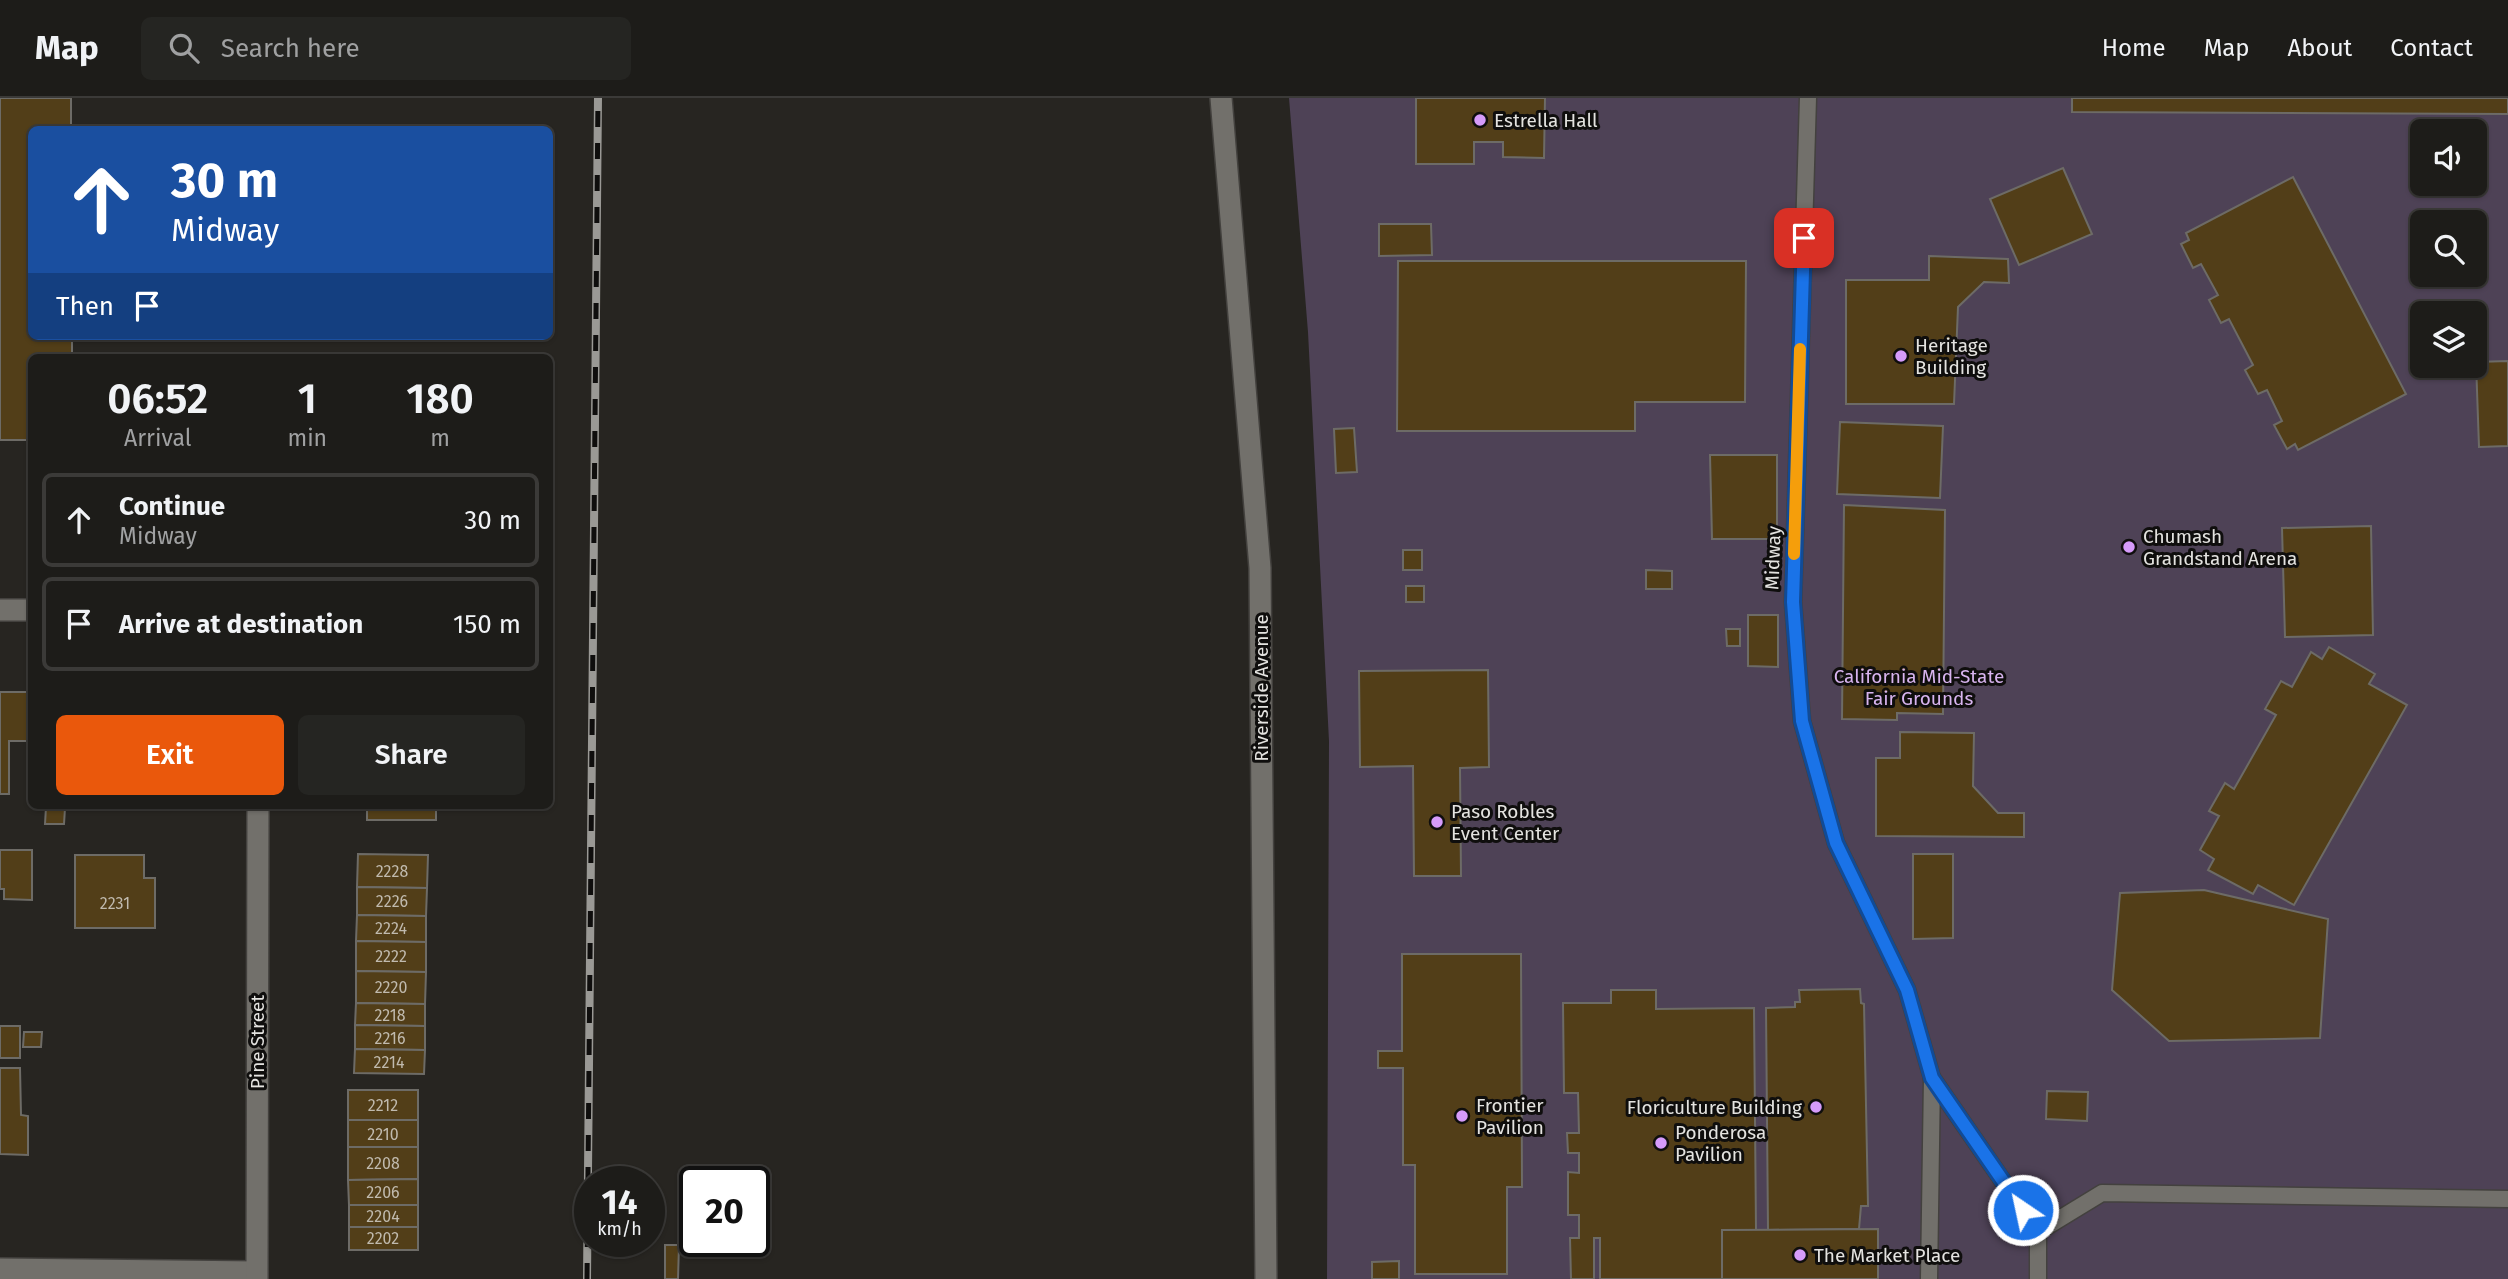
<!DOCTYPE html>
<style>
:root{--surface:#1d1c19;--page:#252522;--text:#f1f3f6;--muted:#a0a1a2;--line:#3b3a38;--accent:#ea580c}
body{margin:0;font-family:"Fira Sans",sans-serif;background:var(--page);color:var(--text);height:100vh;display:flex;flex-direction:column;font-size:26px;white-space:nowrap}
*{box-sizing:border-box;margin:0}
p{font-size:23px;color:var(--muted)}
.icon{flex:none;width:38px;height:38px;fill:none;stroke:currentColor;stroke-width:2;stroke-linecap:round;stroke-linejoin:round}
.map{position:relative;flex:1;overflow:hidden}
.details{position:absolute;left:28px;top:256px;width:525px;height:455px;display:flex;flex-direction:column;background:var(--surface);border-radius:10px;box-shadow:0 2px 5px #0004,0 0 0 2px var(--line)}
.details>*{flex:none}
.guide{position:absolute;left:28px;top:28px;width:525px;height:214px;border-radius:10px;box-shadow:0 2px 5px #0004,0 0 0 2px var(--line);background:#1a4fa0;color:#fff;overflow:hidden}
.tools{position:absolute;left:2410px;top:21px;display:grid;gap:14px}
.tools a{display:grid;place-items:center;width:77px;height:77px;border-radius:10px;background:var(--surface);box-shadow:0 2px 5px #0004,0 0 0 2px var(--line);font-size:35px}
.speed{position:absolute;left:574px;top:1068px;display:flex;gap:14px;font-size:35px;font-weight:700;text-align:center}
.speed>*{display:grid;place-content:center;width:91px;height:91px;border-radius:50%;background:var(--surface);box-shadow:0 2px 5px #0004,0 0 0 2px var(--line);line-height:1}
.speed small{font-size:18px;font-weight:400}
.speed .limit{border:4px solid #111;border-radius:10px;background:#fff;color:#111}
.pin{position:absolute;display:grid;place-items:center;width:60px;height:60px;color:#fff;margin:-30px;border-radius:14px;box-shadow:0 4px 10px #0006}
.me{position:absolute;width:77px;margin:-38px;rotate:326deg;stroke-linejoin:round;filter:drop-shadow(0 0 5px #0008)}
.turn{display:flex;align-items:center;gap:24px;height:147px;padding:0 28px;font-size:32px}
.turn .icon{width:91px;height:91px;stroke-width:2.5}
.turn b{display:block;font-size:49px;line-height:60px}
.then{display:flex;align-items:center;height:66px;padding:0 28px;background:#0003;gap:14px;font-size:26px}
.eta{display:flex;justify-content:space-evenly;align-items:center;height:119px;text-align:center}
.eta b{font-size:42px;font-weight:600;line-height:49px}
.button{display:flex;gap:14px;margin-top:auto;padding:14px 28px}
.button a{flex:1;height:80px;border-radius:10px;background:var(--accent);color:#fff;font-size:28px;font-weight:600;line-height:80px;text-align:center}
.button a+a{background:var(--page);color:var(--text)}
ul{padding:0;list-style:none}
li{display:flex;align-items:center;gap:21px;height:94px;margin:0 14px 10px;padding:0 14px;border:4px solid var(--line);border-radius:10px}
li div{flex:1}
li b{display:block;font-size:26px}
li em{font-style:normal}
header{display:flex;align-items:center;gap:42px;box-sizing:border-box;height:98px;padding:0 35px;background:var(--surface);border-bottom:2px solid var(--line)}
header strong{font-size:33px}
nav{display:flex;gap:38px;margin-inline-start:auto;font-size:24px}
.search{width:490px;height:63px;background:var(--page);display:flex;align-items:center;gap:18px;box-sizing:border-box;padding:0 24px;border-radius:10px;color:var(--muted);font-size:26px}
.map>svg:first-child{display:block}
.green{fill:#4e4256;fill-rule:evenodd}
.building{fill:#523e18;stroke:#6d6b66;stroke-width:2}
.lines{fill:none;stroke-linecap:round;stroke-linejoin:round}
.lane-casing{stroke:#43413e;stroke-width:19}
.street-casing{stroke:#43413e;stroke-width:24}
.secondary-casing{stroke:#43413e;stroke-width:24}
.lane{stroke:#72706b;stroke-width:16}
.street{stroke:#72706b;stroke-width:21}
.secondary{stroke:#72706b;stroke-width:21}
.rail-casing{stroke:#9a9995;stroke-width:8}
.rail{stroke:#0f0e0d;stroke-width:5;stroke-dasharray:16;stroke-linecap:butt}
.route-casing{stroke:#114b97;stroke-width:18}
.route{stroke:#1a73e8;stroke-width:12}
.slow{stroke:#f59e0b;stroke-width:12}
.poi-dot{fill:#d69bfa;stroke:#0f0e0d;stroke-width:2.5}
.labels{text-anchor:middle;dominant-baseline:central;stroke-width:6;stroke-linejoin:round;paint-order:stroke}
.number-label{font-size:16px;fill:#c0baae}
.poi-label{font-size:19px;fill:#e4e3e0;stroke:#0f0e0d;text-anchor:start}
.street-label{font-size:19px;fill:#e4e3e0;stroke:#0f0e0d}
.park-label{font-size:19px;fill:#d8b4ef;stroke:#0f0e0d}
</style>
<header>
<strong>Map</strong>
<div class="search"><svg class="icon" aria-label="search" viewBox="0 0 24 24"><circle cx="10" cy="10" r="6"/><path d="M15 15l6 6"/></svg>Search here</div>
<nav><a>Home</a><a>Map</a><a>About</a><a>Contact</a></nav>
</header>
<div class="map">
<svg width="2508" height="1181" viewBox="0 0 2508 1181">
<rect width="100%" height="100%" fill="#272521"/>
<path class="green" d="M1289 0H2508V1181H1327L1329 643 1308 234ZM2422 33H2474V86H2422ZM2422 124H2474V177H2422ZM2422 215H2474V268H2422Z"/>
<g class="building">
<path d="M0 0H71V32H32V238H72V259H32V342H0Z"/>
<path d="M1416 0H1545L1544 60 1503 59V44H1474V66H1416Z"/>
<path d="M2072 0H2508V16L2072 14Z"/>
<path d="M2063 70 2092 136 2019 167 1990 101Z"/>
<path d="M2293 79 2406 296 2298 352 2295 346 2287 351 2274 327 2282 323 2267 292 2258 296 2245 272 2253 267 2229 221 2221 225 2209 202 2218 197 2201 166 2193 170 2181 146 2189 142 2186 135Z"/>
<path d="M1379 126H1431L1432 157 1379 158Z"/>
<path d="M1929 158 2008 161 2009 185 1984 184 1958 209 1954 306H1846V182H1929Z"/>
<path d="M1398 163H1746L1745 304H1635V333H1397Z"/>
<path d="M2508 263V348L2479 349 2476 264Z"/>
<path d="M1840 324 1943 328 1940 400 1837 396Z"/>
<path d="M1354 330 1357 374 1336 375 1334 331Z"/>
<path d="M1710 357H1777V441H1712Z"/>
<path d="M1844 407 1945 412 1943 616 1897 615V622L1842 621Z"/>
<path d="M2371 428 2373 537 2285 539 2282 430Z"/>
<rect x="1403" y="452" width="19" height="20"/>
<path d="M1646 472 1672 473V491H1646Z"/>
<rect x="1406" y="488" width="18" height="16"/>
<path d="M1748 517H1778V569L1748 568Z"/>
<path d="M1726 531H1740V548H1727Z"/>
<path d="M2329 549 2375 576 2369 586 2407 607 2294 807 2258 787 2253 796 2208 772 2214 761 2200 752 2219 718 2209 713 2225 685 2234 691 2276 617 2265 611 2281 583 2292 589 2311 554 2322 561Z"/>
<path d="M1488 572 1489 669 1460 670 1461 778H1414L1413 668 1360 669 1359 573Z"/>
<path d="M0 594H32V643H9V696H0Z"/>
<path d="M1900 634 1974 635 1973 688 1998 715H2024V739L1876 738V660H1900Z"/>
<rect x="367" y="707" width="69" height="15"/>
<path d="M46 709 65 710 64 726H45Z"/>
<path d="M0 752H32V802L4 801V791H0Z"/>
<path d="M358 756 428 757 427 790 357 789Z"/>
<path d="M1913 756H1953V840L1913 841Z"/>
<path d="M75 757H144V780H155V830H75Z"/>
<path d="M357 789 427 790 426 818 357 817Z"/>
<path d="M2204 792 2328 821 2320 940 2169 943 2112 892 2120 795Z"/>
<path d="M357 817 426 818V844L356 843Z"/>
<path d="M356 843 426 844V874L356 873Z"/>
<path d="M1402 856H1521L1522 1089H1507V1176H1415V1067H1403V970H1378V953H1402Z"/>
<path d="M356 873 426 874 425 906 356 905Z"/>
<path d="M1860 891 1861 905 1864 906 1868 1108H1861L1859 1131 1768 1132 1766 910 1795 909V904H1800L1799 892Z"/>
<path d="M1611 892H1656V911L1754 910 1756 1132H1722V1181H1600V1140H1594V1181H1571L1570 1140H1579V1117H1568V1074L1579 1075V1055H1568L1567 1035H1579L1578 995H1564L1563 905H1611Z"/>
<path d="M356 905 425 906V928L355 927Z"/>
<path d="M355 927 425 928V952L355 951Z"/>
<rect x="0" y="928" width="20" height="32"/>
<path d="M24 934H42L41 949H23Z"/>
<path d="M355 951 425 952 424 976 354 975Z"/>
<path d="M0 970H20L21 1017 28 1018V1057L0 1056Z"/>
<rect x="348" y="992" width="70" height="30"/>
<path d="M2047 993 2088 994 2087 1023 2046 1021Z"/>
<rect x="348" y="1022" width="70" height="27"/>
<path d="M348 1049H418V1081L348 1082Z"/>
<path d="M418 1081V1107H349L348 1082Z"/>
<rect x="349" y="1107" width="69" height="22"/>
<rect x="349" y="1129" width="69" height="23"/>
<path d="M1878 1131V1181H1722V1132Z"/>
<path d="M665 1147H679L678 1181H665Z"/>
<path d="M1399 1163V1181H1372V1164Z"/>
</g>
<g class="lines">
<g class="lane-casing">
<g id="lane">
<path d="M1808 0 1793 504 1802 623 1836 745 1907 892 1932 980 1929 1181"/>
<path d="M1932 980 2038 1134 2102 1095 2508 1101"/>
<path d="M2038 1134V1181"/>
</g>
</g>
<g class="street-casing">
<g id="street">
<path d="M0 512H32"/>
<path d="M0 1171 256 1174"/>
<path d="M257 1181 258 707"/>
</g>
</g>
<g class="secondary-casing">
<path id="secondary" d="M1221 0 1260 470 1266 1181"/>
</g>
<use href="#lane" class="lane"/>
<use href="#street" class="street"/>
<use href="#secondary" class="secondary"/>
<g class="rail-casing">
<path id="rail" d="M587 1181 598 0"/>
</g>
<use href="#rail" class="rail"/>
</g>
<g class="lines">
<g class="route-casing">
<path id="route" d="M1804 140 1793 504 1802 623 1836 745 1907 892 1932 980 2023 1112"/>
</g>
<use href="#route" class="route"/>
<path class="slow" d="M1794 456 1800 251"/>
</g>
<g class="poi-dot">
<circle cx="1480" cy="22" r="7"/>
<circle cx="1901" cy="258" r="7"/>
<circle cx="2129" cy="449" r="7"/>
<circle cx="1437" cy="724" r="7"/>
<circle cx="1816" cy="1009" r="7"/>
<circle cx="1462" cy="1018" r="7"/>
<circle cx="1661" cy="1045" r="7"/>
<circle cx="1800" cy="1157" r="7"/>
</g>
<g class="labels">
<g class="number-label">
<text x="392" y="773">2228</text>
<text x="392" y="803">2226</text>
<text x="115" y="805">2231</text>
<text x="391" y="830">2224</text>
<text x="391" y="858">2222</text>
<text x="391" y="889">2220</text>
<text x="390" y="917">2218</text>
<text x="390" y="940">2216</text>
<text x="389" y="964">2214</text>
<text x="383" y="1007">2212</text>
<text x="383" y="1036">2210</text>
<text x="383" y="1065">2208</text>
<text x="383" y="1094">2206</text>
<text x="383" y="1118">2204</text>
<text x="383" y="1140">2202</text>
</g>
<g class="poi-label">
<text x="1494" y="22">Estrella Hall</text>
<text x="1915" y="247">Heritage<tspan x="1915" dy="22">Building</tspan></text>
<text x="2143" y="438">Chumash<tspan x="2143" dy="22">Grandstand Arena</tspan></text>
<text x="1451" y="713">Paso Robles<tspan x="1451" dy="22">Event Center</tspan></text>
<text x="1476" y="1007">Frontier<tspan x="1476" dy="22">Pavilion</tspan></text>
<text x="1802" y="1009" text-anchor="end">Floriculture Building</text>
<text x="1675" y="1034">Ponderosa<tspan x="1675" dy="22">Pavilion</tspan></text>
<text x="1814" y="1157">The Market Place</text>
</g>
<g class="street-label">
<text transform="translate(1773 460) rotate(-88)">Midway</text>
<text transform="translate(1261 590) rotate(-90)">Riverside Avenue</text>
<text transform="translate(257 944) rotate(-90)">Pine Street</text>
</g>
<g class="park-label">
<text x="1919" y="578">California Mid-State<tspan x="1919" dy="22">Fair Grounds</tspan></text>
</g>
</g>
</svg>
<div class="tools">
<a><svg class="icon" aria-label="sound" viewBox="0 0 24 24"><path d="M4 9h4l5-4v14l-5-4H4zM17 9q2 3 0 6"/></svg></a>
<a><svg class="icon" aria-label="search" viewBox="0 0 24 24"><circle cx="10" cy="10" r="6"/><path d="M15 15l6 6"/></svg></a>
<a><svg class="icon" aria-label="layers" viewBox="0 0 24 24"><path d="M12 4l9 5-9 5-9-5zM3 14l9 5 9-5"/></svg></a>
</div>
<div class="speed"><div>14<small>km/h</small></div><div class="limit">20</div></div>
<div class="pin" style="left:1804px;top:140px;background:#d93025"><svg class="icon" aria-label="arrive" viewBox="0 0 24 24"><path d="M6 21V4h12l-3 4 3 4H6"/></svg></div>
<svg class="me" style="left:2023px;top:1112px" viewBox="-20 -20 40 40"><circle r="17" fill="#1a73e8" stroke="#fff" stroke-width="3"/><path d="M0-11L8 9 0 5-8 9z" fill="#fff"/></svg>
<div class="guide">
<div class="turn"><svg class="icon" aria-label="ahead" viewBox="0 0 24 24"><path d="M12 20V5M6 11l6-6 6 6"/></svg><div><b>30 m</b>Midway</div></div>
<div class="then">Then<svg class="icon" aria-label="arrive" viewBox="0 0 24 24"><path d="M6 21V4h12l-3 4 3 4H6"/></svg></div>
</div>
<section class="details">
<div class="eta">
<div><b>06:52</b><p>Arrival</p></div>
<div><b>1</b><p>min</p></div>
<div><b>180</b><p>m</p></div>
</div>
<ul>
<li><svg class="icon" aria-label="ahead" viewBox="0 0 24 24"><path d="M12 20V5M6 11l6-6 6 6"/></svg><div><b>Continue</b><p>Midway</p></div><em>30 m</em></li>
<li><svg class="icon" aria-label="arrive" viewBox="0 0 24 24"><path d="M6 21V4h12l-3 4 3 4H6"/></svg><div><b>Arrive at destination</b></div><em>150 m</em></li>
</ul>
<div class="button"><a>Exit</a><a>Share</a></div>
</section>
</div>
